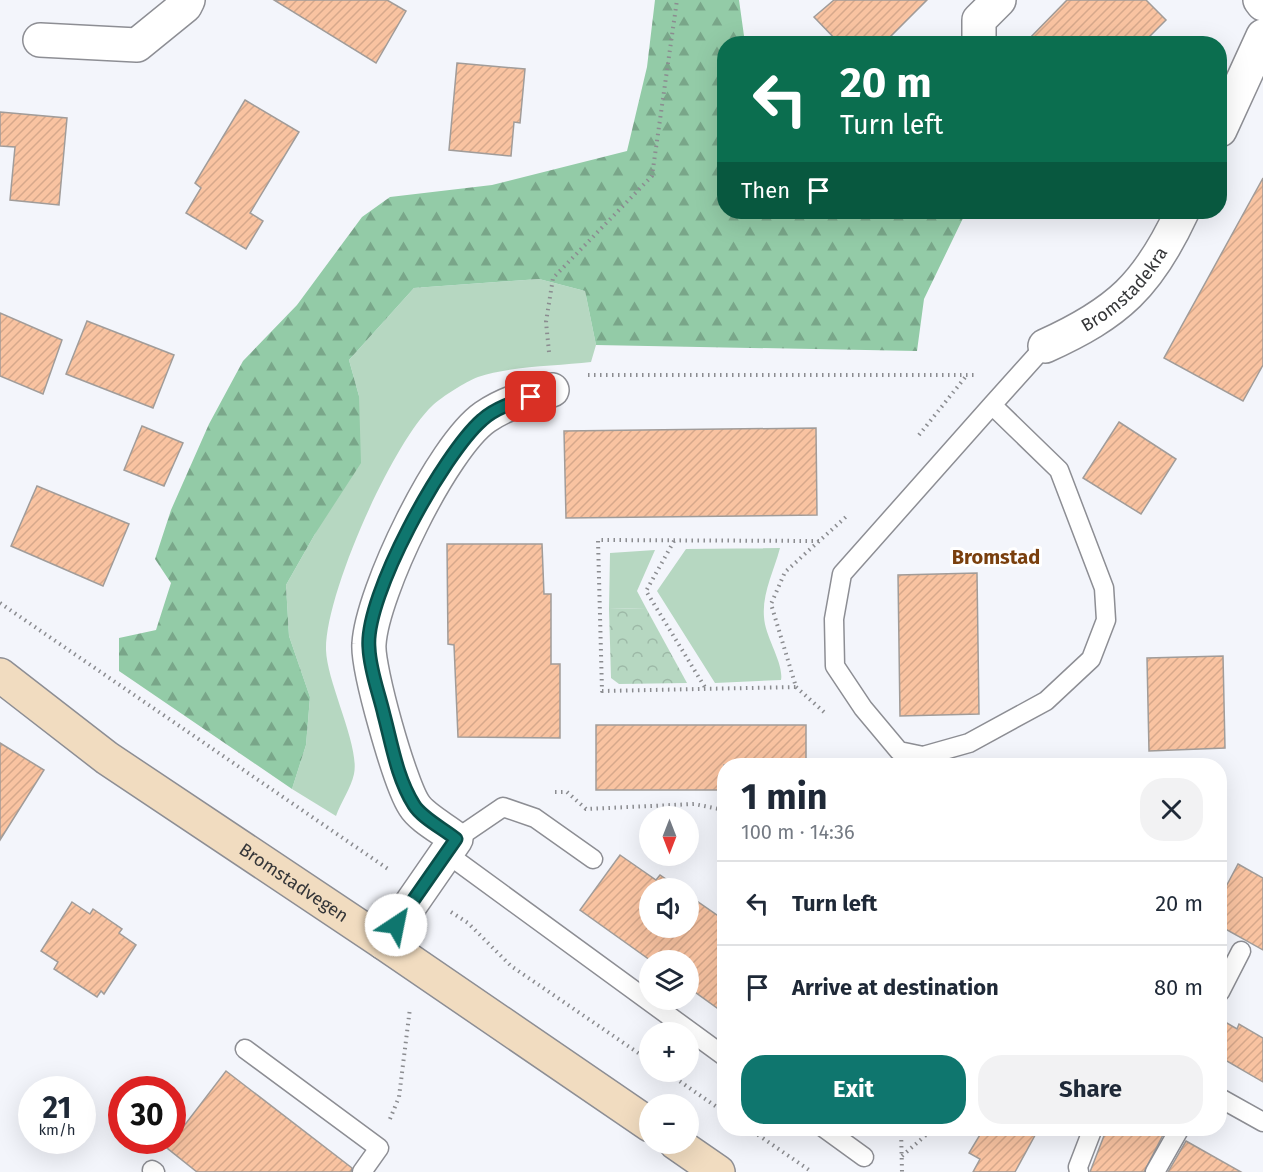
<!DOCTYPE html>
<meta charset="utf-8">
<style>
:root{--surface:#fff;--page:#f2f2f3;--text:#1f2937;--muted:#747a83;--line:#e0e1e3;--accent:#0f766e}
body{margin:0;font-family:"Fira Sans",sans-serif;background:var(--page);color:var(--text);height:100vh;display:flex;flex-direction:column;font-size:22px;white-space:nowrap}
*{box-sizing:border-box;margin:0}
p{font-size:20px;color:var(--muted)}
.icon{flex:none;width:33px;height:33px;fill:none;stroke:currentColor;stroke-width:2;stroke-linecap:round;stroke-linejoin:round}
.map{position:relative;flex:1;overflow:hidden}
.panel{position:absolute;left:717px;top:758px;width:510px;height:378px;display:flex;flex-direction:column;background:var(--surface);border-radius:24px;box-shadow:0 6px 24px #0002}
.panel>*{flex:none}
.top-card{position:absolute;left:717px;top:36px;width:510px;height:183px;border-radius:24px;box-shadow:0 6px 24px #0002;background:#0b6e4f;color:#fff;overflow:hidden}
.needle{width:39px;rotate:180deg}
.tools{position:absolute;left:639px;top:806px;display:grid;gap:12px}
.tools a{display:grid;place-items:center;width:60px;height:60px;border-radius:50%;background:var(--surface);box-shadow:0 6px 24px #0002;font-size:30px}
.speed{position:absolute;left:18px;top:1076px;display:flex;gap:12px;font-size:30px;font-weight:700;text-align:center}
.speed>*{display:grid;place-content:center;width:78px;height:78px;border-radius:50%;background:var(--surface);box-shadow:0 6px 24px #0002;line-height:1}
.speed small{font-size:15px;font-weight:400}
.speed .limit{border:9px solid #d22;background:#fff;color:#111}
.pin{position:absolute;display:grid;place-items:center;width:51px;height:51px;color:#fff;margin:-26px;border-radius:12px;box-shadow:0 3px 9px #0006}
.me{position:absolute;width:66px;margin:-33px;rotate:34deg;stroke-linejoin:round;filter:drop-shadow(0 0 4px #0008)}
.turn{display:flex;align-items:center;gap:21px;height:126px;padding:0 24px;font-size:27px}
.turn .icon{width:78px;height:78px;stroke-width:2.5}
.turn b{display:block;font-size:42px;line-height:51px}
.then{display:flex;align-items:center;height:57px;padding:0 24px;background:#0003;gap:12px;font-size:22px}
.round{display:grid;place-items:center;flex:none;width:63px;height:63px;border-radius:24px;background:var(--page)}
.head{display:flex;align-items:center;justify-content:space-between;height:102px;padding:0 24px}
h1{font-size:36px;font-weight:700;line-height:45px}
.action{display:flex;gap:12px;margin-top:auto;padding:12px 24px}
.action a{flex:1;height:69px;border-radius:24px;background:var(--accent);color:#fff;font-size:24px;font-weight:700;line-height:69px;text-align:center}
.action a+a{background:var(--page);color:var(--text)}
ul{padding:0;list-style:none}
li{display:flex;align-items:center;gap:18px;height:84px;padding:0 24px;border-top:2px solid var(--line)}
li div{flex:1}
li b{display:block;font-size:22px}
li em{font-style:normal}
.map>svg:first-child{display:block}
.grass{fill:#b6d7c1}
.forest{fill:url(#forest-firs)}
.park{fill:url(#park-crowns)}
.building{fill:url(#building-hatch);stroke:#a19c99;stroke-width:1.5}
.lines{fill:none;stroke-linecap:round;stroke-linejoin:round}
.lane-casing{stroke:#8d8e94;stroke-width:21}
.street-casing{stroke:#8d8e94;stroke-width:36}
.secondary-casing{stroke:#8d8e94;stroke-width:36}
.path{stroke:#8b8c90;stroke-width:4;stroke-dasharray:1.5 4.5;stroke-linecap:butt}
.lane{stroke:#fff;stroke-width:18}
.street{stroke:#fff;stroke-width:33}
.secondary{stroke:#f1dcc0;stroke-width:33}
.route-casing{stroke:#0a4d48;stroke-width:15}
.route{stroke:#0f766e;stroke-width:10}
.labels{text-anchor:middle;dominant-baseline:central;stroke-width:6;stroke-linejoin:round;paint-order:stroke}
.street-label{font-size:18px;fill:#353638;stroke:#fff}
.neighbourhood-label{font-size:20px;font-weight:bold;fill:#7a3f0d;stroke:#fff}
</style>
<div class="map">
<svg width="1263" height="1172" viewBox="0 0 1263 1172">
<defs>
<pattern id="forest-firs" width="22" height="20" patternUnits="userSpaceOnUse" patternTransform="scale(1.5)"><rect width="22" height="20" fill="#93cba7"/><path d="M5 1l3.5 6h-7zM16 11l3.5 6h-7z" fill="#79a689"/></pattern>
<pattern id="park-crowns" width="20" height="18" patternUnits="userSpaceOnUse" patternTransform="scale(1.5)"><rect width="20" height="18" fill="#b6d7c1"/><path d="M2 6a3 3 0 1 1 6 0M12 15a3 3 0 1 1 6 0" fill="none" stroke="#9db9a7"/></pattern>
<pattern id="building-hatch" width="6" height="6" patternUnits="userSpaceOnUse" patternTransform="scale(1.5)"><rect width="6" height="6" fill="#f9c3a1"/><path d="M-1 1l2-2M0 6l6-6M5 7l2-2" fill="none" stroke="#d6a88b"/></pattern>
</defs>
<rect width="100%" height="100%" fill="#f3f5fb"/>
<g class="grass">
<path d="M539 279 585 291 596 345 591 362C557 366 510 366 478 377 465 382 443 396 432 406 392 444 325 594 326 650 327 683 360 746 354 774 351 788 341 802 336 816L292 789 306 745 310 697 289 636 286 585 315 534 359 396 349 360 414 288Z"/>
<path d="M780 548C774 571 762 593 764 617 765 637 784 663 781 680L715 683 657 591 686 549Z"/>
<path d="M655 550 637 591 646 608 609 609 610 553Z"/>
</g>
<path class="forest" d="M655 0H739L745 43 724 44V212H949L965 214 924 299 917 351 596 345 585 291 539 279 414 288 349 360 359 396 361 463 315 534 286 585 289 636 310 697 306 745 292 789 119 671V638L156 630 171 583 155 559 171 510 209 424 243 361 297 305 362 217 390 197 492 185 627 151 647 67Z"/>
<path class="park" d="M646 608 687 683 619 684 611 678 609 609Z"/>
<g class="building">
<path d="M274 0H387L406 11 376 63Z"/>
<path d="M834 0H927L883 44H840L814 17Z"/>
<path d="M1067 0H1146L1166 20 1142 44H1024Z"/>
<path d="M457 63 525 69 520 123 514 122 511 156 449 150Z"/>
<path d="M245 100 299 132 250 213 263 221 246 249 186 213 201 188 195 183Z"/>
<path d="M0 112 67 118 59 205 10 200 15 147 0 146Z"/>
<path d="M1263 178V365L1243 401 1164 358Z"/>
<path d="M0 313 62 340 43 394 0 376Z"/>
<path d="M87 321 174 355 153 408 66 374Z"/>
<path d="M1119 422 1176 459 1141 514 1083 478Z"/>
<path d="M142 426 183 443 164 486 124 470Z"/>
<path d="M816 428 817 515 566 518 564 431Z"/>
<path d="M37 486 129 524 103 586 11 546Z"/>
<path d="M447 544H542L544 594H551V664H560V738L458 737 454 645 448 644Z"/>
<path d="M977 573 979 714 900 716 898 575Z"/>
<path d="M1223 656 1225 748 1149 751 1147 658Z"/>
<path d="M596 725H806V765H724V790H596Z"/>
<path d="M0 743 44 770 0 840Z"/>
<path d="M620 855 656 880 660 875 679 888H650V927H688V895L724 920V1013L688 987V960H650L580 910Z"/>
<path d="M1238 864 1263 878V950L1220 926V898Z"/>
<path d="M72 902 90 914 93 909 122 929 119 933 136 945 104 994 101 991 97 997 54 969 58 962 41 951Z"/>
<path d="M1220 1019 1237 1029 1239 1024 1263 1038V1082L1220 1057Z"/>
<path d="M226 1071 352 1168 351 1172H197L167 1148Z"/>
<path d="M984 1128H1039L1015 1172H973L980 1159 969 1153Z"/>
<path d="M1107 1128H1164L1166 1129 1144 1172H1090Z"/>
<path d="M1186 1141 1241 1172H1168Z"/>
</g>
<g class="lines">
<g class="lane-casing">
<g id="lane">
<path d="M992 405 1059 470 1104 588 1106 620 1091 659 1046 701 969 743 923 756 899 751 863 708 835 666 834 619 842 574 992 405 1045 346"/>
<path d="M456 839 503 807 535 818 593 859"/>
<path d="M446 853 724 1056"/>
<path d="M1220 992 1241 951"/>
<path d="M245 1049 379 1148 362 1172"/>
<path d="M1220 1098 1263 1122"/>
<path d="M824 1128 864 1157"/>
<path d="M152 1170 155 1172"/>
<path d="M1079 1172 1078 1167 1093 1128"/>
<path d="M1155 1172 1180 1128"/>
</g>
</g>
<g class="street-casing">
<g id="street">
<path d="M1260 0 1263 4"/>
<path d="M40 40 137 45 185 6 188 0"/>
<path d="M979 44V20L999 0"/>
<path d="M1220 130 1263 36"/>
<path id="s1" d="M1045 346C1118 313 1148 285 1182 212"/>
<path d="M384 943 456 839C444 829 422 818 414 805 400 784 367 668 369 644 372 592 442 447 485 417 505 403 528 397 552 390"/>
</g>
</g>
<g class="secondary-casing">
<g id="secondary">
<path id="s2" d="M0 675 107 758 384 943 650 1125"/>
<path d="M676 1143 718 1172"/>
</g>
</g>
<g class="path">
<path d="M549 352 546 322 553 278 652 176 677 0"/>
<path d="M588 375H977"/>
<path d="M919 435 967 375"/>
<path d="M674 541 646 591 706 689"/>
<path d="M819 541 598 540 602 691 796 687 771 604 785 572 848 515"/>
<path d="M0 603 388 869"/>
<path d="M796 687 825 713"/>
<path d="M555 792H567L586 809 694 804 724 810"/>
<path d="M451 912 468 923 511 966 650 1061"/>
<path d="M665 1071 724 1112"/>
<path d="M390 1119 399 1097 410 1008"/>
<path d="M748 1128 812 1172"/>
<path d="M901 1128 902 1172"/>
<path d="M902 1156 934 1128"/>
</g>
<use href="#lane" class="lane"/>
<use href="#street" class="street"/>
<use href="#secondary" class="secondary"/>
</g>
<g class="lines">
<g class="route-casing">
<path id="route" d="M396 925 456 839C444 829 422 818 414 805 397 778 392 745 384 715 379 693 370 671 369 648 364 597 443 454 482 420 495 408 514 402 531 397"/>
</g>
<use href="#route" class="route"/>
</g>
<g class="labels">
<g class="street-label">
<text stroke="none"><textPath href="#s1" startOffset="99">Bromstadekra</textPath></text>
<text stroke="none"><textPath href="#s2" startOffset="360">Bromstadvegen</textPath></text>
</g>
<g class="neighbourhood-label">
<text x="996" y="557">Bromstad</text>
</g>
</g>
</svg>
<div class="tools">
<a><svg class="needle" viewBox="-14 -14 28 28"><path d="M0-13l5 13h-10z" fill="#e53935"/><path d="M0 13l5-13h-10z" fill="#747a83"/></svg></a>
<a><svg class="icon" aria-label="sound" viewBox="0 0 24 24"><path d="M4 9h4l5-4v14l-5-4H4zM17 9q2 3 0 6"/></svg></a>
<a><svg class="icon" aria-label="layers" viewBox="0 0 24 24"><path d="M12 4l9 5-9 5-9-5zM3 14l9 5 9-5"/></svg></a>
<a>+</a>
<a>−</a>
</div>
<div class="speed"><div>21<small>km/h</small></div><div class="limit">30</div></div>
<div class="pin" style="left:531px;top:397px;background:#d93025"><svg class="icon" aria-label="arrive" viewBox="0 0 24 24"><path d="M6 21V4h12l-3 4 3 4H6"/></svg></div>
<svg class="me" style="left:396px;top:925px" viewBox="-20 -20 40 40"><circle r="19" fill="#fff"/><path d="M0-13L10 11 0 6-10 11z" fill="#0f766e"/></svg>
<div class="top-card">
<div class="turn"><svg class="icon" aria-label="left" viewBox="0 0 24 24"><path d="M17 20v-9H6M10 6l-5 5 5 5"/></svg><div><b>20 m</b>Turn left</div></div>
<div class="then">Then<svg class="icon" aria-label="arrive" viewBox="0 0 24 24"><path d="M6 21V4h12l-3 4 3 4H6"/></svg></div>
</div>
<section class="panel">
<div class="head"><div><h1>1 min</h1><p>100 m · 14:36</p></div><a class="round"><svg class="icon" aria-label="close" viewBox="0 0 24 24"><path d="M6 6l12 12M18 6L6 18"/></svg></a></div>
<ul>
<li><svg class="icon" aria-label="left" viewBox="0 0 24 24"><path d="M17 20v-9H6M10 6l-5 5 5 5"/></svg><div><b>Turn left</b></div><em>20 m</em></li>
<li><svg class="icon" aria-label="arrive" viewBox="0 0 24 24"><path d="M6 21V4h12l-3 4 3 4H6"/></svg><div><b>Arrive at destination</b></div><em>80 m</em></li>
</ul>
<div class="action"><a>Exit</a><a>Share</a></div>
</section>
</div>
